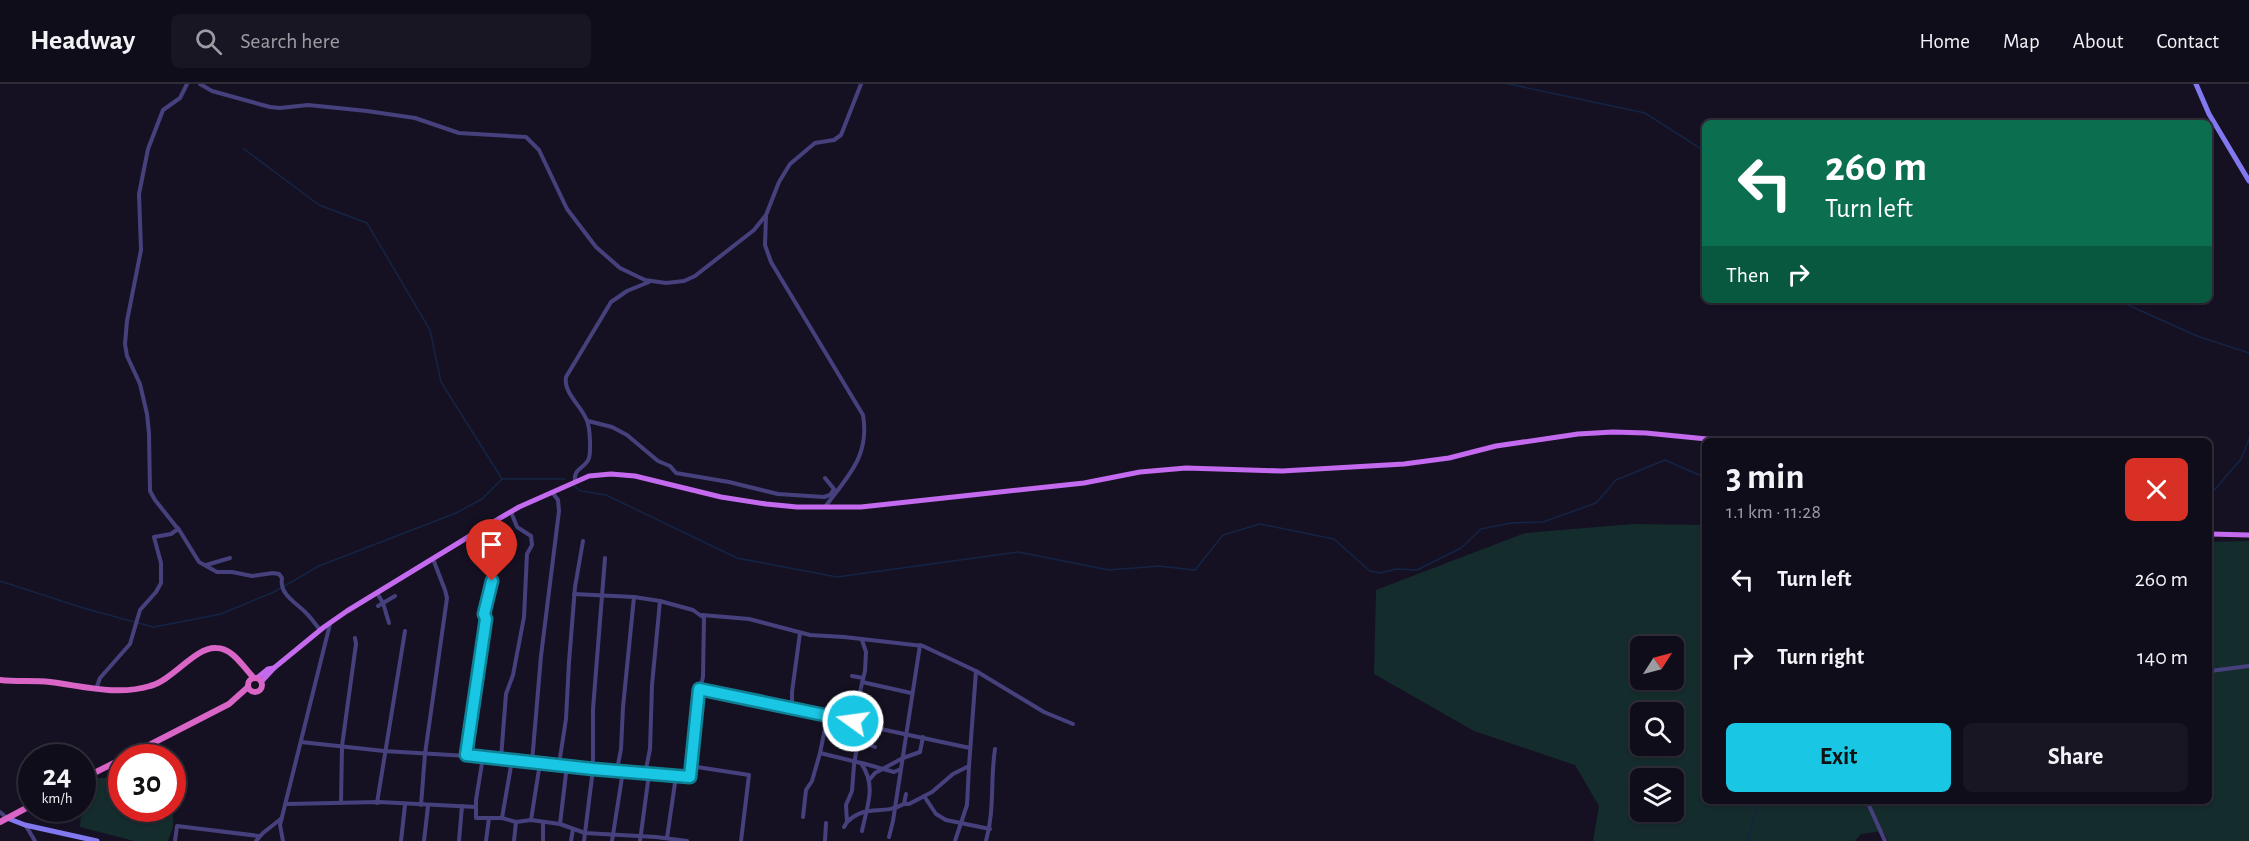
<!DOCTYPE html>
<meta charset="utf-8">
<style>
:root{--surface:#100d1a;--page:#191623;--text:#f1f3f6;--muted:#9c9ca2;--line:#302d39;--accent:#19c7e5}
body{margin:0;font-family:"Alegreya Sans",sans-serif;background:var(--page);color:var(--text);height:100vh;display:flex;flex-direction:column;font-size:22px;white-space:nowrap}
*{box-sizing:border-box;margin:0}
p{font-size:20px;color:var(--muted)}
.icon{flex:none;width:33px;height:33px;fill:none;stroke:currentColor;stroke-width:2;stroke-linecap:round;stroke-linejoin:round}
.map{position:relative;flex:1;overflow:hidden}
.side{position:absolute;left:1702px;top:354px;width:510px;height:366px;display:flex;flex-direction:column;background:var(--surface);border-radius:9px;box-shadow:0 2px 4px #0004,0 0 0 2px var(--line)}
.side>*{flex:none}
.hud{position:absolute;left:1702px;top:36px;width:510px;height:183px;border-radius:9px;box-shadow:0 2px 4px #0004,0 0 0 2px var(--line);background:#0b6e4f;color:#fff;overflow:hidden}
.needle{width:39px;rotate:54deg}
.controls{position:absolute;left:1630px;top:552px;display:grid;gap:12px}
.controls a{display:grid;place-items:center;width:54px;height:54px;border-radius:9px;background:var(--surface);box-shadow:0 2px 4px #0004,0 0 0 2px var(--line);font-size:30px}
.speed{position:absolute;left:18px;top:660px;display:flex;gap:12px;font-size:30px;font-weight:700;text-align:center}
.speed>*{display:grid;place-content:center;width:78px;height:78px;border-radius:50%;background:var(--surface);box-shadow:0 2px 4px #0004,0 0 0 2px var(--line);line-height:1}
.speed small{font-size:15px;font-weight:400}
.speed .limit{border:9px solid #d22;background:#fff;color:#111}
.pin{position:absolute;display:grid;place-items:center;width:51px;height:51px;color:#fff;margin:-62px -26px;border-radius:50% 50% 50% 0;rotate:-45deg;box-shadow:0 0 6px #0007}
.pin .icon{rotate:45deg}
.me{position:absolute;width:66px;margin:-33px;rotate:284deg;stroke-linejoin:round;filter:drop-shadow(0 0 4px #0008)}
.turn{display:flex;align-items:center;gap:21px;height:126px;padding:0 24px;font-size:27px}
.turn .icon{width:78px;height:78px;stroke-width:2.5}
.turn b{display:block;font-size:42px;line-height:51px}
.then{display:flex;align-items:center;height:57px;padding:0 24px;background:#0003;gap:12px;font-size:22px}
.round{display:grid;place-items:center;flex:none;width:63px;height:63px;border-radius:9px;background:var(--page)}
.headline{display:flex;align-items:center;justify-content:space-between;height:102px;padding:0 24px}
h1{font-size:36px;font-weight:700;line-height:45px}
.cta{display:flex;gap:12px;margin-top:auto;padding:12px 24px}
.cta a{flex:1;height:69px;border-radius:9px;background:var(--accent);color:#111;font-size:24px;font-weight:700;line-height:69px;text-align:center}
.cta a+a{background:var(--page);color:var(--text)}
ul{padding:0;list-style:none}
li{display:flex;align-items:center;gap:18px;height:78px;padding:0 24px}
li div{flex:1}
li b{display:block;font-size:22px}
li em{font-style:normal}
header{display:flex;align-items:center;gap:36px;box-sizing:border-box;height:84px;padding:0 30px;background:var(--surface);border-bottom:2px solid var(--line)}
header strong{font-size:28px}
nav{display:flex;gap:33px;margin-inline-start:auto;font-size:21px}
.search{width:420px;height:54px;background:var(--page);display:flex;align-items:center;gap:15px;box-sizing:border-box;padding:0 21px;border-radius:9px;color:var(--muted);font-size:22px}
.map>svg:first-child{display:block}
.green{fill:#152c2c;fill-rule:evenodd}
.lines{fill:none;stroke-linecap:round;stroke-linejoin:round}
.stream{stroke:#142445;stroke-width:1.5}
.minor{stroke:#46417d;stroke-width:4}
.secondary{stroke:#8279f0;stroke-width:5}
.primary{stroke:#c46aef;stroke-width:5}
.trunk{stroke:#d965c6;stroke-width:6}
.route-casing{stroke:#108195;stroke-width:15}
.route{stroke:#19c7e5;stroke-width:10}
</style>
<header>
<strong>Headway</strong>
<div class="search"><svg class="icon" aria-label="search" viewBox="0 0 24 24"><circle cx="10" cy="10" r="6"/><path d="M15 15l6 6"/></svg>Search here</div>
<nav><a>Home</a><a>Map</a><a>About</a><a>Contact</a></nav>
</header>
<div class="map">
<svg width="2249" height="757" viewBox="0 0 2249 757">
<rect width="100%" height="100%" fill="#151123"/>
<g class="green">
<path d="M1633 440 1705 441 1706 717H2210V458L2249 457V757H1888L1883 747 1861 750 1855 757H1593L1599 722 1575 681 1474 647 1374 590 1376 506 1525 449ZM1641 562H1674V596H1641ZM1641 628H1674V662H1641ZM1641 694H1674V728H1641Z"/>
<path d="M91 694H121L122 724H172L173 702V743L168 757H134L80 743 83 704Z"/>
</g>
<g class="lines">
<g class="stream">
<path d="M1509 0 1645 29 1706 68"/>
<path d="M244 65 319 121 367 139 430 246 441 298 502 395H565"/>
<path d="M2117 216 2197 252 2249 269"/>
<path d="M574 402 581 407 606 411 737 474 837 493 1018 468 1109 486 1159 482 1195 486 1223 451 1260 440 1334 455 1370 487 1380 489 1396 485 1417 486 1461 464 1481 445 1511 439 1543 438 1596 419 1616 396 1665 376 1706 394"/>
<path d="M2210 411 2241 375 2249 355"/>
<path d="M0 497 80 523 134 538"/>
<path d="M138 539 154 543 221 530 274 508 319 482 456 429 482 415 502 395"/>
<path d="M1748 757 1758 717"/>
</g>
<g class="minor">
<path d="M200 0 212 7 270 23 280 24 308 21 367 27 415 34 459 49 526 53 539 66 567 125 596 163 620 184 645 196 666 199 684 197 695 192 754 146 766 131 779 98 790 80 815 59 834 56 841 51 861 0"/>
<path d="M766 132 765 161 771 178 863 331C870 372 848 392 825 423"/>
<path d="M588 337 612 343 627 351 658 377 670 382 676 389 729 398 778 410 824 413 830 411 834 405 825 394"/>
<path d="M575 397C573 384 586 384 589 374 591 367 590 347 588 340 585 324 563 311 566 293L611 218 627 207 649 198"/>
<path d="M178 444 199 478 217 488H232L252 492 273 489 279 490 282 494C279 511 297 519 307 530 312 535 316 541 320 546"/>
<path d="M206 481 230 474"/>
<path d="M377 509 383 519 395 512"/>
<path d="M378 522 383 519 389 539"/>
<path d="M702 531 749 535 810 551 844 553 923 562 976 587 1044 628 1073 640"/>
<path d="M2210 587 2249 582"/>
<path d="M852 592 863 594"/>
<path d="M862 598 911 609"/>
<path d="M96 605 100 594 130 560 140 526 156 508 161 499V479L154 453 171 450 178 445 155 416 150 407 149 349 147 330 140 300 127 272 125 260 127 237 141 166 139 110 148 65 163 26 180 14 187 0"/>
<path d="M699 605 776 623 828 630 876 644 970 664"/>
<path d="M792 625V608L800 549"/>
<path d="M853 637 865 587 866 568 862 556"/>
<path d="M860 655 875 644"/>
<path d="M859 657 875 663"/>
<path d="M301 658 384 667 501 674 593 685 690 693 696 621 703 593 704 534 693 526 660 517 634 513 574 510"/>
<path d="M820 669 861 679C877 702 867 722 862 747"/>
<path d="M466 671 486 535 484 530 492 497"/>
<path d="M483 673 476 716V734H502L516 738 531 736 560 740 585 749 656 753 687 757"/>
<path d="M501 674 506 610 513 591 524 533 527 470 532 461 531 452 517 443 511 428"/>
<path d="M532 678 541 572 559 427 558 416 552 408"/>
<path d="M862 679 894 688 901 685"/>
<path d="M559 680 566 635 569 578 575 503 583 457"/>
<path d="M617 686 621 665 623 623 634 513"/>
<path d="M691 687 697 683 749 691 741 757"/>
<path d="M645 690 650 665 652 601 660 517"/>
<path d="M870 695 875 689 903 674 920 668 923 653"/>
<path d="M924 712 936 730 946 736 990 745"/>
<path d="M1867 717 1885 757"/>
<path d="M341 719 342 662 356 560 355 554"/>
<path d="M377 719 405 547"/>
<path d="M286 720 379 718 476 723"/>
<path d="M904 720H909L932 708 953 690 969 682 976 587"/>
<path d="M421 721 425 670 447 514 445 506 433 475"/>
<path d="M0 728 7 734"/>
<path d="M803 733 806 706 812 697 820 669 828 630"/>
<path d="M502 734 512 676"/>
<path d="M531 736 540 679"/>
<path d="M543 738V757"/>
<path d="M847 738C867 719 882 732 904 720L906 710"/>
<path d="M560 740 567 681"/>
<path d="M26 742 35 757"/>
<path d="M844 743 847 738 846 721 852 707 854 681 861 639"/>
<path d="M889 753 893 737 920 561"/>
<path d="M667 754 676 692"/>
<path d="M175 757 177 742 259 752"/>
<path d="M256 757 263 749 282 734"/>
<path d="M283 757 280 741 330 540"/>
<path d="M401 757 405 721"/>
<path d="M424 757 428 722"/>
<path d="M459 757 462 722"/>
<path d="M486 757 489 734"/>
<path d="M514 757 516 738"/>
<path d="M571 757 573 745"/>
<path d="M584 757 593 685V625L605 474"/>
<path d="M612 757 623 687"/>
<path d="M640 757 649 690"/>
<path d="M825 757 826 739"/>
<path d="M955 757 967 721 969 682"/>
<path d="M986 757C995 725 990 698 995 665"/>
</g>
<g class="secondary">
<path d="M2196 0 2209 30 2249 97"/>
<path d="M7 734 25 741 97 757"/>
</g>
<g class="primary">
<path d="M2210 450 2249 451"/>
<path d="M257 594 268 585 274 584 324 543 347 527 478 447 519 423 589 392 611 390 635 392 721 413 766 420 797 423H861L1084 399 1140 388 1186 384 1282 387 1404 380 1449 374 1496 362 1578 350 1613 348 1646 349 1727 357"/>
<path d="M261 598 274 584"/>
</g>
<g class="trunk">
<circle cx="255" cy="601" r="7"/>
<path d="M0 596C17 598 34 596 50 598 83 602 117 612 150 602 173 596 195 563 216 564 233 564 243 583 254 594"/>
<path d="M124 674 229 620 248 603"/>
<path d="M82 695 122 675"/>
<path d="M0 738 32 721"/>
</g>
</g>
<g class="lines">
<g class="route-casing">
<path id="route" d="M492 497 484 530 486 535 466 671 593 685 690 693 699 605 853 637"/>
</g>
<use href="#route" class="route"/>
</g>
</svg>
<div class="controls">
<a><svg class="needle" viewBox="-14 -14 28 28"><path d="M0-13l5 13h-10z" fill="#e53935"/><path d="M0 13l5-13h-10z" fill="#9c9ca2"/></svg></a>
<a><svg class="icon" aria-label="search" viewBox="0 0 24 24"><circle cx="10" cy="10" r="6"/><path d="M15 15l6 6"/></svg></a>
<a><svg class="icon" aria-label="layers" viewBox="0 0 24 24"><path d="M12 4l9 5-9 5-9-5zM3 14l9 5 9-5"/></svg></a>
</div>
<div class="speed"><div>24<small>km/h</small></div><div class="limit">30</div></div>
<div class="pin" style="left:492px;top:497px;background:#d93025"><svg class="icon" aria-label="arrive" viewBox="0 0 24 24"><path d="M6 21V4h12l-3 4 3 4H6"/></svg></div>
<svg class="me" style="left:853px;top:637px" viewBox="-20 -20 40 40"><circle r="17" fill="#19c7e5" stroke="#fff" stroke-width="3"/><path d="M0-11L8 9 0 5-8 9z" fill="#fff"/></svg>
<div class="hud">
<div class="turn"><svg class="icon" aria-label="left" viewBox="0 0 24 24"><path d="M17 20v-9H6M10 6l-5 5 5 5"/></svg><div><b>260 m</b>Turn left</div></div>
<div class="then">Then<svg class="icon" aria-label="right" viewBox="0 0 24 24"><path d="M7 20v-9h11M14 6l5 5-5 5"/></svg></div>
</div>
<section class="side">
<div class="headline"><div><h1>3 min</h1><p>1.1 km · 11:28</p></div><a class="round" style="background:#d93025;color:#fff"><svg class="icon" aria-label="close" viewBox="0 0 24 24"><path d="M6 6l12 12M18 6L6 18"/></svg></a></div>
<ul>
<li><svg class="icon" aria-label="left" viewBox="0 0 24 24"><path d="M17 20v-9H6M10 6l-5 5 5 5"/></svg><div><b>Turn left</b></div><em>260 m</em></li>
<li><svg class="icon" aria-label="right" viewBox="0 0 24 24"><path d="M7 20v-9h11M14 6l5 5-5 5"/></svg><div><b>Turn right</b></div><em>140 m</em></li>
</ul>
<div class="cta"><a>Exit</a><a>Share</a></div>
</section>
</div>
